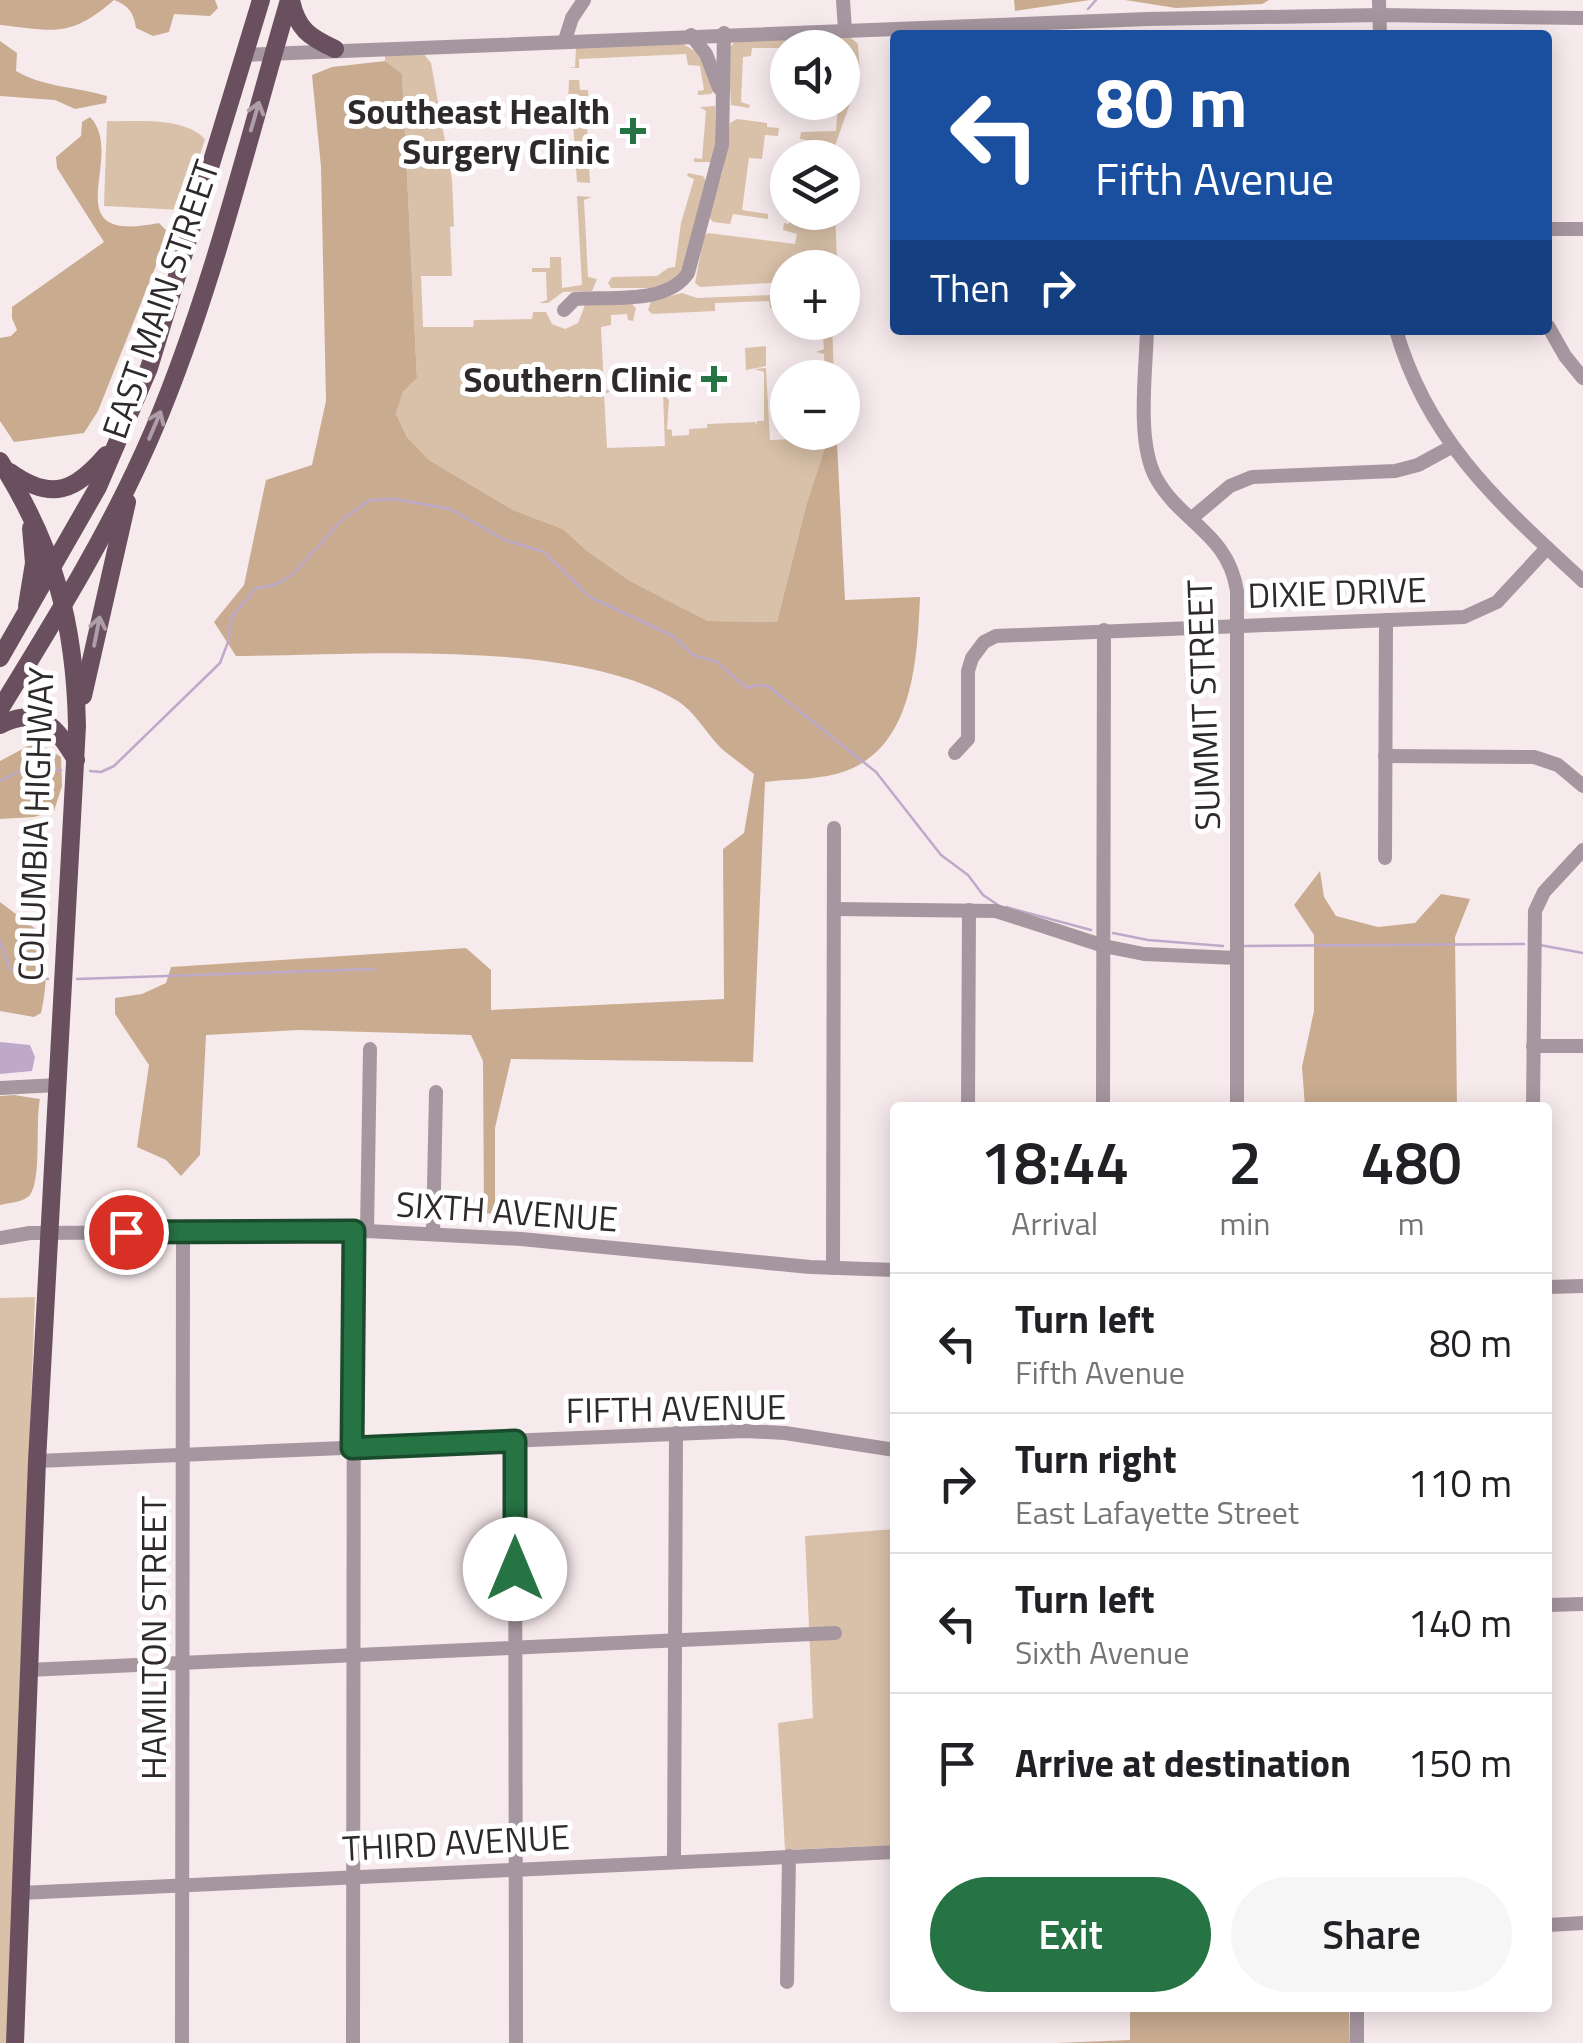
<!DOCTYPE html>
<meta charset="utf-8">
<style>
:root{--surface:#fff;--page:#f6f6f6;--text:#202124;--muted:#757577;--line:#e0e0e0;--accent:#267343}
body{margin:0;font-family:"Titillium Web",sans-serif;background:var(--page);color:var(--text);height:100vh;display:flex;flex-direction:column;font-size:38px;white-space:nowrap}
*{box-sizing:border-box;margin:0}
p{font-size:32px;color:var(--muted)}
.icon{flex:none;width:55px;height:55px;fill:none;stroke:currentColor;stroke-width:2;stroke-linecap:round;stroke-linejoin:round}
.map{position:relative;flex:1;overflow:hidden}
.side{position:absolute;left:890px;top:1102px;width:662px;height:910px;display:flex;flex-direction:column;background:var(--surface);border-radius:10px;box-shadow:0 5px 25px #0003}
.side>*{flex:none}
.hud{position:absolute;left:890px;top:30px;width:662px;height:305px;border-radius:10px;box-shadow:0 5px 25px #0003;background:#1a4fa0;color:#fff;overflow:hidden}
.buttons{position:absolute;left:770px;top:30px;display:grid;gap:20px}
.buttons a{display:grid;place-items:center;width:90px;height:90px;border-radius:50%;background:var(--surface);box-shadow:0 5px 25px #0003;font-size:50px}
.pin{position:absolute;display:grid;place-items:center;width:85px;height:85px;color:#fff;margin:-42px;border:5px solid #fff;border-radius:50%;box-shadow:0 2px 10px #0007}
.me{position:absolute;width:110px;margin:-55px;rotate:0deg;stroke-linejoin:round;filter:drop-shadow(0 0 8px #0008)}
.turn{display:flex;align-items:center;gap:35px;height:210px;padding:0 40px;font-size:45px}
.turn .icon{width:130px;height:130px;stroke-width:2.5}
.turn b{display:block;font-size:70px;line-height:85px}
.then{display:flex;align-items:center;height:95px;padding:0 40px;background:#0003;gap:20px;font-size:38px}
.eta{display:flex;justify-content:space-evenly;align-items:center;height:170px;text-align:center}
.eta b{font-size:60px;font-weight:600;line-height:70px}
.button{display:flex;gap:20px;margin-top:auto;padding:20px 40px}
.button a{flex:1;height:115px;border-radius:60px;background:var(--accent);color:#fff;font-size:40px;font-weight:600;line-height:115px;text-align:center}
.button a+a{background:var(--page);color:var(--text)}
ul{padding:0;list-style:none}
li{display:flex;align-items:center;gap:30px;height:140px;padding:0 40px;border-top:2px solid var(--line)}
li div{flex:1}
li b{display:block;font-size:38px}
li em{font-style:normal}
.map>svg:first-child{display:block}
.green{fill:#d9c1a9}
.forest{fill:#c9ac90}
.water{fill:#bea9ca}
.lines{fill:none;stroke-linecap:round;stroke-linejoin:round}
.stream{stroke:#bea9ca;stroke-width:2.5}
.minor{stroke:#a6969f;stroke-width:14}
.major{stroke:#6a4f5f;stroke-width:18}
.oneway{stroke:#ad9ea7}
.route-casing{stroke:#194b2c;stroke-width:25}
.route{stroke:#267343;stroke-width:18}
.poi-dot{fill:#267343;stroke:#fff;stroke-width:4}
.labels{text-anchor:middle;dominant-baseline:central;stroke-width:10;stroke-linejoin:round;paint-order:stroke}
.poi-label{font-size:35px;font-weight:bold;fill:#2e292a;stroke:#fff;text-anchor:end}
.street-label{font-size:35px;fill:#2e292a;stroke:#fff}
</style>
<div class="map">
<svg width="1583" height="2043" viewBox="0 0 1583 2043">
<rect width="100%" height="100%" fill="#f7eaec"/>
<g class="green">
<path d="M850 37 858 44 860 75 831 157H811L813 141 800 139 801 132 836 131 838 104 835 103 842 102V48H752L751 56 743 57 741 102 750 105 749 108 731 105 728 50 735 41Z"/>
<path d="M681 43 702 55 714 90 711 94 698 95V91L704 90 700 66 688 65 686 54 579 59V68H567L575 67 576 48Z"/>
<path d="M423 53 431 63 452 180 454 226 450 227 452 276H421L423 327H473L474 320 532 319 533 312H546L552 324 565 329 578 323 585 305 631 303 636 308 633 321 628 320 627 314 611 315V325L601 327 604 389 612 391 604 394 607 448 665 446 663 394 669 400 667 429 672 430V436L689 435V429L707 428V424L755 422 757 424V421H764V372L754 369 766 368 770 440 820 438V433H837V443L825 447 805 509 777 622 708 621 630 581 586 550 563 529 513 510 429 460 407 437 396 414 403 392 417 378 402 75 385 61V55Z"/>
<path d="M569 80H579L580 90H588L589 104 586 105 590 183 577 182 573 122 568 103Z"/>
<path d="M715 106V145L711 162H694V158L702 159 706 111 700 107Z"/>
<path d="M737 119 767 123V127L779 128 778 136 765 135 762 159 749 158 742 210 768 214V219L733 214 730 224 713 222 709 217 723 170 730 123Z"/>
<path d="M107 121C137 122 183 116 205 139L183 210 104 206Z"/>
<path d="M688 173 703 176 706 181 685 267 671 282 651 288H611L608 283 612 277 657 276 668 268 675 267 681 223 694 179 687 176Z"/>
<path d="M577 196 592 197 584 200 588 277 597 279 592 291 563 292 548 303H539L547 300 546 272H532V268H550V257H561L562 288 582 285Z"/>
<path d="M791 213H835L837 260 823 254 820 260 833 267 788 268 787 282 700 287 695 283 704 236 708 233 795 244 797 234 783 230 784 223 789 224Z"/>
<path d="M682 293 697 298 772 295 774 308H770L769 301 715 303V311L652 314 648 310 651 301Z"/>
<path d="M822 323H832L834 377H825L824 354 816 352 824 349Z"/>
<path d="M766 346V366L746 370 745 348Z"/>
<path d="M35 1297 7 2043H0V1298Z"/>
<path d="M895 1529V1845L785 1850 778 1723 813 1718 805 1536Z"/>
</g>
<g class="forest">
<path d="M0 0H215L218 8 210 16 174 14 169 32 153 36 136 28C134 13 128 5 114 0 70 38 55 31 0 25Z"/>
<path d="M1014 0H1090L1015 11Z"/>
<path d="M1125 0H1269L1262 4 1176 8Z"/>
<path d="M0 41 17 53 16 71C43 87 77 87 107 96L106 103 75 109 55 100 0 96Z"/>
<path d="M385 61 402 74 417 378 403 392 396 414 407 437 429 460 513 510 563 529 586 550 630 581 708 621 777 622 805 509 825 447 837 443 845 600 920 597C917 663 913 754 836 774 813 780 788 779 765 782L753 1062 511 1059 495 1128V1214L484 1213 483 1061 471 1035 298 1030 206 1035 200 1155 181 1176 166 1160 137 1147 149 1065 115 1014V998L142 994 166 983 171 967 466 948 491 970V1010L724 999 723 849 744 833 754 774C744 766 733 758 723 750 707 735 695 711 676 700 573 638 357 655 236 656L214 622 244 585 266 480 312 465 326 401 321 167 312 75 332 67Z"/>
<path d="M90 117C128 156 50 245 159 223L166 230 159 258 98 411 84 433 14 442 0 421V338L11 336 17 330 12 318V307L104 242 57 168 56 157 81 136 82 122Z"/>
<path d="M30 745 43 746 61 757 62 786 54 811 34 817 0 819V761Z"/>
<path d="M1320 871 1324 897 1336 916 1378 927 1415 923 1441 894 1470 899 1455 937 1457 1107H1305L1302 1067 1314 1011V935L1294 905Z"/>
<path d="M0 902 45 936C47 962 47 987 41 1013L34 1017 0 1011Z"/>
<path d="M14 1095 40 1099C35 1122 42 1178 30 1195 24 1202 9 1203 0 1205V1096Z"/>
<path d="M1130 2008H1349L1350 2043H1056L1130 2040Z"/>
</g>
<path class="water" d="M0 1042 30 1045 35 1057 32 1071 0 1074Z"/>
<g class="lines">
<g class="stream">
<path d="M1088 9 1096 0"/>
<path d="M90 771 101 772 114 766 220 663 228 642 231 618 255 589 277 584 292 575 344 518 370 500 394 499 450 509 505 540 544 552 590 597 673 636 693 655 717 662 747 688 757 685 768 686 876 772 941 855 968 875 983 895 998 905"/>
<path d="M0 781 20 771 61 770"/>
<path d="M1006 907 1091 930"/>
<path d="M1113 933 1148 940 1223 946"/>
<path d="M0 941 10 969 48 979"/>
<path d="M1540 945 1583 953"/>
<path d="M1245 946 1524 944"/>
<path d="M77 979 374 969"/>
</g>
<g class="minor">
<path d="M843 0 845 30"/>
<path d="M1379 0 1380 35"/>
<path d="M691 35 706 54 719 88"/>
<path d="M565 40 572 18 584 0"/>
<path d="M244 55 1147 19 1380 15 1583 18"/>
<path d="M1548 229H1583"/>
<path d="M564 310 575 299C609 296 667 305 688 273L722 145 724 33"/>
<path d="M1548 326 1565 356 1583 378"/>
<path d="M1147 330C1146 372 1136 441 1156 478 1181 523 1228 533 1237 591V1108"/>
<path d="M1396 330C1428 442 1501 505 1583 581"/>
<path d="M1192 518 1230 486 1252 477 1395 471 1418 465 1451 447"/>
<path d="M955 753 968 739V671L972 658 984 642 996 636 1464 617 1497 602 1547 548"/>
<path d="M1385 756 1534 757 1558 765 1583 786"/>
<path d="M1385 858 1386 620"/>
<path d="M834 909 996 911 1104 946 1144 954 1237 958"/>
<path d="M1533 1046H1583"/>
<path d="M0 1088 58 1085"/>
<path d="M968 1108 969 910"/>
<path d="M1103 1108 1104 630"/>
<path d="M1533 1108 1535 911 1544 892 1583 850"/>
<path d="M367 1231 370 1049"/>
<path d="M433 1234 436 1092"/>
<path d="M0 1238 30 1233 367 1231 521 1239 810 1267 895 1270"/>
<path d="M833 1268 834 828"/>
<path d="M1548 1287 1583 1286"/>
<path d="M515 1441 516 2043"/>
<path d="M37 1461 745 1431 785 1433 895 1450"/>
<path d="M1548 1605 1583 1604"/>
<path d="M28 1670 835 1633"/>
<path d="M674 1862 676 1433"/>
<path d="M20 1893 895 1852"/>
<path d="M1548 1925 1583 1923"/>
<path d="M787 1982 789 1856"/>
<path d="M1357 2008V2043"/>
<path d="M182 2043 183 1232"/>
<path d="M353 2043 354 1231"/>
</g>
<g class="major">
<path d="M291 0C297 29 309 37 335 49"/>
<path d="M0 461C55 548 75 624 77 726L37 1461 15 2043"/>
<path d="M10 472C52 502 75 491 106 455"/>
<path d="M27 606 34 563 31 528"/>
<path d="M0 658 98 487 149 368 261 0"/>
<path d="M83 696 127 502"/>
<path d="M0 709C56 618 112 528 154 429 212 292 247 143 289 0"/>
<path d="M0 725C40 704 57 728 76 760"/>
</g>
</g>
<defs><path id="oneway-shaft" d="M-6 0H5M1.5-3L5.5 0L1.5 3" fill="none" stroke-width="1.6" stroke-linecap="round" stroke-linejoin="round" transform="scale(2.5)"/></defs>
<g class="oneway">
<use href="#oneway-shaft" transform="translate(255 116) rotate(-74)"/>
<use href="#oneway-shaft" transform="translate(155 425) rotate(-67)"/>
<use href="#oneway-shaft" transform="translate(97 631) rotate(-79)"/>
</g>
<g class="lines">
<g class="route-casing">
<path id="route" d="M126 1232 354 1231 352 1448 515 1441V1569"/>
</g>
<use href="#route" class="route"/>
</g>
<g class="poi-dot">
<path d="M628 116h10v10h10v10h-10v10h-10v-10h-10v-10h10z"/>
<path d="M709 364h10v10h10v10h-10v10h-10v-10h-10v-10h10z"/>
</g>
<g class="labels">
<g class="poi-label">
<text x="610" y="111">Southeast Health<tspan x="610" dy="40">Surgery Clinic</tspan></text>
<text x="692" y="379">Southern Clinic</text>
</g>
<g class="street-label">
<text transform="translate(160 299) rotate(-71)">EAST MAIN STREET</text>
<text transform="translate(1337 592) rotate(-2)">DIXIE DRIVE</text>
<text transform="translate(1203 705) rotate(-92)">SUMMIT STREET</text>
<text transform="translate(35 824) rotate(-88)">COLUMBIA HIGHWAY</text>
<text transform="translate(507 1211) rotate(4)">SIXTH AVENUE</text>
<text transform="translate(676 1408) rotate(-1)">FIFTH AVENUE</text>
<text transform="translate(153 1638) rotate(-90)">HAMILTON STREET</text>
<text transform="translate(456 1842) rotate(-3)">THIRD AVENUE</text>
</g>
</g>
</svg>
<div class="buttons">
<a><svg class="icon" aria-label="sound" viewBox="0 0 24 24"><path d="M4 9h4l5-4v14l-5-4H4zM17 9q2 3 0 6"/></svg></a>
<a><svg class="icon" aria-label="layers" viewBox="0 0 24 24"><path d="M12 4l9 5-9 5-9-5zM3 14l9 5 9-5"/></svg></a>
<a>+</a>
<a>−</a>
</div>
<div class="pin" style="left:126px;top:1232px;background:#d93025"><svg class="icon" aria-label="arrive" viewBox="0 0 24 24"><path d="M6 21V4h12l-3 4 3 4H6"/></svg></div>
<svg class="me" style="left:515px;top:1569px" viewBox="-20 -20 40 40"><circle r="19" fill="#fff"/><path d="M0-13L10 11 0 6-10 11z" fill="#267343"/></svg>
<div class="hud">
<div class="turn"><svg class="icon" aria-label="left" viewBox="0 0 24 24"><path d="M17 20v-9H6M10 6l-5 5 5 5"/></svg><div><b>80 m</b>Fifth Avenue</div></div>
<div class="then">Then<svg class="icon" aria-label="right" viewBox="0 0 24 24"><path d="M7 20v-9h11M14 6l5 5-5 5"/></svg></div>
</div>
<section class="side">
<div class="eta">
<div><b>18:44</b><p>Arrival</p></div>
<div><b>2</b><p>min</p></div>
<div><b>480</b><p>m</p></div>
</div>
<ul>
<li><svg class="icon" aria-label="left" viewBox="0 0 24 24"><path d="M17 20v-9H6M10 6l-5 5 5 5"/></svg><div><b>Turn left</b><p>Fifth Avenue</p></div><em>80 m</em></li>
<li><svg class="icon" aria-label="right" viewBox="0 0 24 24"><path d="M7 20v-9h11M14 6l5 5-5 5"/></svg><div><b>Turn right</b><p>East Lafayette Street</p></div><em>110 m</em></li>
<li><svg class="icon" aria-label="left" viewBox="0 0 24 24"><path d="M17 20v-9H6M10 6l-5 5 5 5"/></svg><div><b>Turn left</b><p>Sixth Avenue</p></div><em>140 m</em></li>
<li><svg class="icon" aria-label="arrive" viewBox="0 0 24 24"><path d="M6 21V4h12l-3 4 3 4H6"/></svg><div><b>Arrive at destination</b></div><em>150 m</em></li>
</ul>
<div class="button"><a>Exit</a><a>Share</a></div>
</section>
</div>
